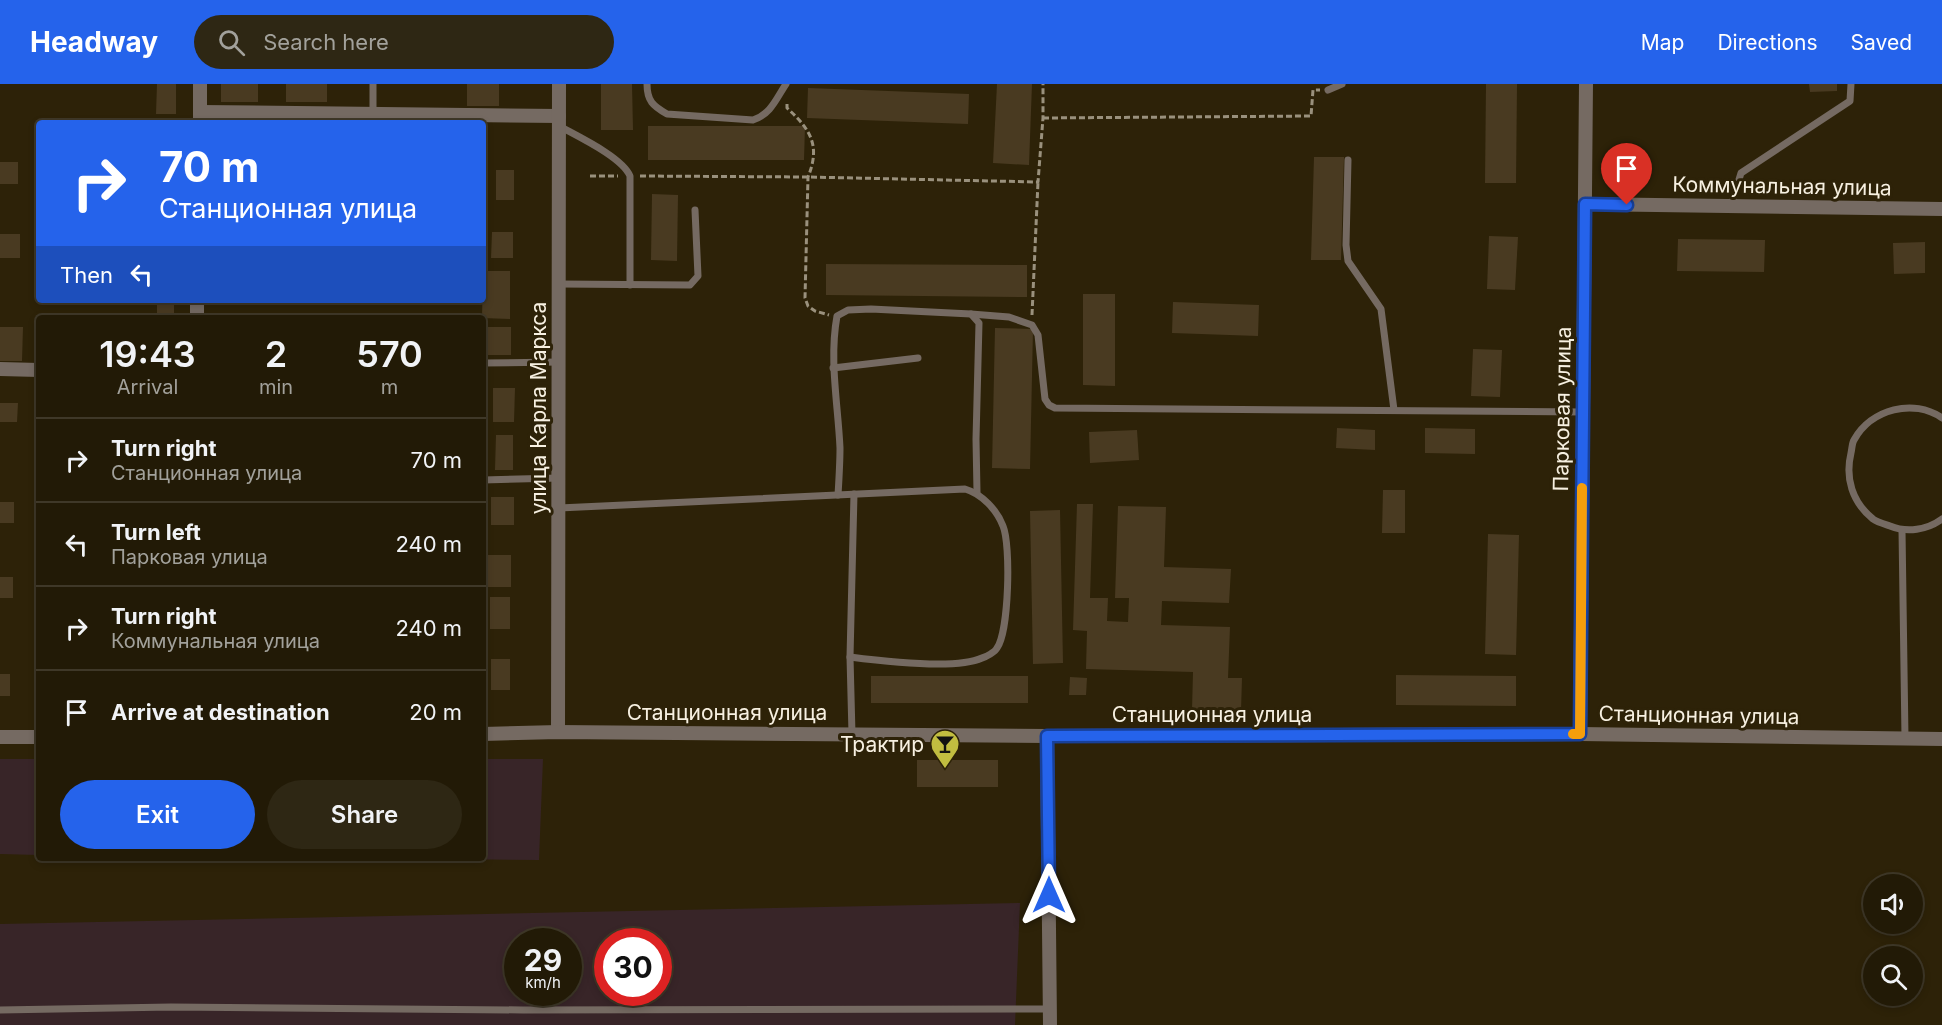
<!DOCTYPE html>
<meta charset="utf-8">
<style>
:root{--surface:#221a06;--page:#2e2714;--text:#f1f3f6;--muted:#a2a19b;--line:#3f3828;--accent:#2563eb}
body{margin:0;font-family:Inter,sans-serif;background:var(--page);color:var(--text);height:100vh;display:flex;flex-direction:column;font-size:22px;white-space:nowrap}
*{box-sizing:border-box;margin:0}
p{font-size:20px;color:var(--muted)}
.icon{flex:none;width:33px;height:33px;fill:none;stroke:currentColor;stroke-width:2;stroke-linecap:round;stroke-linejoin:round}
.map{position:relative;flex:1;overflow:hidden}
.details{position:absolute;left:36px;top:231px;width:450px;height:546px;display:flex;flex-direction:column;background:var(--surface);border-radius:6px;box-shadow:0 3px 9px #0003,0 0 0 2px var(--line)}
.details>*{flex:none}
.top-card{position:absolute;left:36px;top:36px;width:450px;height:183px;border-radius:6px;box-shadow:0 3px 9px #0003,0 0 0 2px var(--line);background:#2563eb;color:#fff;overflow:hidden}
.tools{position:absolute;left:1863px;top:790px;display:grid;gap:12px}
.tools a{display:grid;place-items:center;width:60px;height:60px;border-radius:50%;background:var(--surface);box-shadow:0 3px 9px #0003,0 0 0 2px var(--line);font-size:30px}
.speed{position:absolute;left:504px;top:844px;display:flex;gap:12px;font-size:30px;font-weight:700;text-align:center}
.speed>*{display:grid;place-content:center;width:78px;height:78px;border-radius:50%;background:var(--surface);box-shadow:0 3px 9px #0003,0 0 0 2px var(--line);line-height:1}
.speed small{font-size:15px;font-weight:400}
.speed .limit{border:9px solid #d22;background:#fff;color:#111}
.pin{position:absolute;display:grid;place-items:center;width:51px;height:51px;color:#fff;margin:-62px -26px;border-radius:50% 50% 50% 0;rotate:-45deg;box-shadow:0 0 6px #0007}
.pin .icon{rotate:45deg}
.me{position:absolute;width:66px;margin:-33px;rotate:0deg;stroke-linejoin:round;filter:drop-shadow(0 0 4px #0008)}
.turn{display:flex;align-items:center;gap:21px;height:126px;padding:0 24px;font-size:27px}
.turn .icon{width:78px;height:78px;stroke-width:2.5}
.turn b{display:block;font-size:42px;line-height:51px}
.then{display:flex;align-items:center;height:57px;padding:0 24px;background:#0003;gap:12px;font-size:22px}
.eta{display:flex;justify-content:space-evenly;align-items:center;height:102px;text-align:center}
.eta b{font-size:36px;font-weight:600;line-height:42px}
.cta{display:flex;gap:12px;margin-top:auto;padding:12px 24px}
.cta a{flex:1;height:69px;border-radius:36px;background:var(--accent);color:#fff;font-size:24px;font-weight:600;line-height:69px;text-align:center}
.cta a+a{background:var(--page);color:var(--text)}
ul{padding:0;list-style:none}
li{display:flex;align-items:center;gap:18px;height:84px;padding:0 24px;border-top:2px solid var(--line)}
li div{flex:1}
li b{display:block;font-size:22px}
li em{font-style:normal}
header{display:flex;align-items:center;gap:36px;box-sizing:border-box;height:84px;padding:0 30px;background:var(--accent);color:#fff}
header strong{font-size:28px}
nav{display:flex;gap:33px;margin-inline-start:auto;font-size:21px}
.search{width:420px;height:54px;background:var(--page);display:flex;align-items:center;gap:15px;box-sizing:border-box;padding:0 21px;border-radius:33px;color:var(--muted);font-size:22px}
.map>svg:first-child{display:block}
.industrial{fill:#382528;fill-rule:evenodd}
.building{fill:#493a21}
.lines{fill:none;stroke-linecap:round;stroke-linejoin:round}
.path{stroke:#9a917d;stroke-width:3;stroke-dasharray:6 3;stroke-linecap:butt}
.lane{stroke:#756a62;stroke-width:7}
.street{stroke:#756a62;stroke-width:14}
.route-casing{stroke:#184099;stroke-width:15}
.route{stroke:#2563eb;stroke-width:10}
.slow{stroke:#f59e0b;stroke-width:10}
.labels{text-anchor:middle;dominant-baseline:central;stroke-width:6;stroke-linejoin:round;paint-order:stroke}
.street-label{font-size:21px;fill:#f7f0e1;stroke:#2d2208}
.poi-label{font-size:21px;fill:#f7f0e1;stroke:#2d2208;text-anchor:end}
</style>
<header>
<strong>Headway</strong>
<div class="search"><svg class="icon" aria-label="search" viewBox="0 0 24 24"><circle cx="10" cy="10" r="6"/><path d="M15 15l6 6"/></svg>Search here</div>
<nav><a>Map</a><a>Directions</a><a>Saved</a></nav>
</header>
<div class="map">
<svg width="1942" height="941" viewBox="0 0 1942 941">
<rect width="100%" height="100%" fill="#2d2208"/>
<g class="industrial">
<path d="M0 675H39V771L0 770Z"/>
<path d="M483 675H543L539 776 369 774H483Z"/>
<path d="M1020 819 1015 941H0V840ZM518 858H568V909H518ZM608 858H658V909H608Z"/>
</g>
<g class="building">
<path d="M157 0H176V30H156Z"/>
<rect x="221" y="0" width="37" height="18"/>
<rect x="286" y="0" width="41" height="18"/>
<rect x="467" y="0" width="32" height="22"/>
<path d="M601 0H632L633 46H601Z"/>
<path d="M997 0H1032L1029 81 993 79Z"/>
<path d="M1486 0H1517L1516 99H1485Z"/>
<path d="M1809 0H1837V7L1810 8Z"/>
<path d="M808 4 969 10 968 40 807 34Z"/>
<path d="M648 42H805L804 76H648Z"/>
<path d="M1314 73H1344L1341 176H1311Z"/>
<rect x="0" y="78" width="18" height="22"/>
<rect x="496" y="86" width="18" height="30"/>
<path d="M652 110 678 111 677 177 651 176Z"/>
<path d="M492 148H513V174H491Z"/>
<rect x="0" y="150" width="20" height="24"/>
<path d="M1489 152 1518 153 1515 206 1487 205Z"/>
<path d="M1678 155 1765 156 1764 188 1677 187Z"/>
<path d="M1925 158V189L1894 190 1893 159Z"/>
<path d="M826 180 1027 181V213L826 211Z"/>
<path d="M483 187H510V235L482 234Z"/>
<path d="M1083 210H1115V302L1083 301Z"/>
<rect x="157" y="218" width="17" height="16"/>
<path d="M1173 218 1259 221 1258 252 1172 249Z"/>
<path d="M0 243H23L22 277H0Z"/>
<rect x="488" y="243" width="23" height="28"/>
<path d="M995 244 1033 245 1030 385 992 384Z"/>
<path d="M1473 265 1502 266 1500 313 1471 312Z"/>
<path d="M493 304H515L514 338H493Z"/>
<path d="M0 319H18L17 338H0Z"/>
<path d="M1337 344 1375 346V366L1336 364Z"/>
<path d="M1425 344 1475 345V370L1425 369Z"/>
<path d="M1137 346 1139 376 1090 379 1089 348Z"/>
<path d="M496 351H513V386H495Z"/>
<path d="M1383 406H1405V449H1382Z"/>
<rect x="491" y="413" width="23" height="28"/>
<rect x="0" y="418" width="14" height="21"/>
<path d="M1077 420H1093L1090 514H1108L1107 537 1128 538 1129 514H1115L1118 422 1166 423 1164 483 1231 485 1229 519 1162 517 1161 541 1230 543 1228 594H1242L1241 627 1192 626 1193 588 1086 585 1087 547 1073 546Z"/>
<path d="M1060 426 1063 579 1033 580 1030 427Z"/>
<path d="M1488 450 1519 451 1516 571 1485 570Z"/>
<rect x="488" y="471" width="23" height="32"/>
<rect x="0" y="493" width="13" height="21"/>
<rect x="490" y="513" width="20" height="32"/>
<rect x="491" y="575" width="19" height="31"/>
<rect x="0" y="590" width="10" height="22"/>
<path d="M1396 591 1516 592V622L1396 621Z"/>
<rect x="871" y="592" width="157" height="27"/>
<path d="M1070 593 1087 594 1086 611H1069Z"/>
<rect x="917" y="676" width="81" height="27"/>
</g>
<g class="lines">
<g class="path">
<path d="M787 20V24C810 45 821 61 808 93L805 214 808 222 815 227 829 231"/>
<path d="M1043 34 1311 32 1313 6H1320"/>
<path d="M590 92H618"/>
<path d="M640 92 808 93 1038 98 1043 34V0"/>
<path d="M1032 231 1038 98"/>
</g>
<g class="lane">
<path d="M647 0C647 17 653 22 667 30L753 36C771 30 776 15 786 0"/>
<path d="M1328 6 1342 0"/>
<path d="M373 39V0"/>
<path d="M559 42C577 52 622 73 630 92V201"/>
<path d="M1348 76 1346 161 1348 177 1381 225 1394 326"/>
<path d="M1731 122 1741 89 1850 17 1851 0"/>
<path d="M559 200 690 201 698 192 695 126"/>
<path d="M971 230 1009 233 1032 241 1038 251 1045 315 1049 321 1055 324 1583 328"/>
<path d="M483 279 559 278"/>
<path d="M833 284 918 274"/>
<path d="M1942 334C1914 314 1871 325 1854 356 1852 359 1852 365 1851 369 1845 394 1852 418 1873 435 1877 438 1884 440 1890 442 1907 449 1927 446 1942 435"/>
<path d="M483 396 559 394"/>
<path d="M838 411C839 395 840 379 840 364 838 320 829 276 837 232L848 226 871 225 971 230 979 239 976 355 977 408"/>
<path d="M559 424 965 405C982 410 997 426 1003 442 1011 461 1009 547 997 564 995 568 986 573 982 574 956 586 881 577 850 573"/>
<path d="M1902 446 1905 654"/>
<path d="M852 650 850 573 854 410"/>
<path d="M0 926 171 923 523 926 1050 925"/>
</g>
<g class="street">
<path d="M200 28 559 32"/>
<path d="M200 39V0"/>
<path d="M1585 120 1942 125"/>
<path d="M197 234V216"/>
<path d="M0 285 39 286"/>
<path d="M558 648 559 0"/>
<path d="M483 650 558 648 1047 652 1580 650 1942 655"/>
<path d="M1580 650 1586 0"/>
<path d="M1047 652 1050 941"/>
<path d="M0 653H39"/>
</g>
</g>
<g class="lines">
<g class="route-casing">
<path id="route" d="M1049 811 1047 652 1580 650 1585 120 1627 121"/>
</g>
<use href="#route" class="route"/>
<path class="slow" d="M1573 650H1580L1582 404"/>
</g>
<defs>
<g id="bar-pin" transform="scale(1.5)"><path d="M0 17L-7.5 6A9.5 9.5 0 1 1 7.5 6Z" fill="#c1bd40" stroke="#2d2208"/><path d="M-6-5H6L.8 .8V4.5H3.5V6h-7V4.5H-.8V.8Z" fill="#111"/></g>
</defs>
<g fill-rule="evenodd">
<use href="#bar-pin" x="945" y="660"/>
</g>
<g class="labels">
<g class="street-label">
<text transform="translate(1782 102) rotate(1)">Коммунальная улица</text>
<text transform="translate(538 324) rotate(-90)">улица Карла Маркса</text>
<text transform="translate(1562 325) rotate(-89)">Парковая улица</text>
<text x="727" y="628">Станционная улица</text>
<text x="1212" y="630">Станционная улица</text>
<text transform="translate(1699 631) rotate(1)">Станционная улица</text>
</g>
<g class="poi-label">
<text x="924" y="660">Трактир</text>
</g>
</g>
</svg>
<div class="tools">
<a><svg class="icon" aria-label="sound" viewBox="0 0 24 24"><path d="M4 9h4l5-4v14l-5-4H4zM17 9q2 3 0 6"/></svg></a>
<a><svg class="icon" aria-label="search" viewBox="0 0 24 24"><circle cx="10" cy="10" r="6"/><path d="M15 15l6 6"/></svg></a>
</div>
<div class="speed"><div>29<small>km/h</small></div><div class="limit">30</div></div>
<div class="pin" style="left:1627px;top:121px;background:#d93025"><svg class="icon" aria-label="arrive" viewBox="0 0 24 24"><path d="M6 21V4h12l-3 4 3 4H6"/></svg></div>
<svg class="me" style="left:1049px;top:811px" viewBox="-20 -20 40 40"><path d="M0-17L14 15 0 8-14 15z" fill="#2563eb" stroke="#fff" stroke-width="4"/></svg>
<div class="top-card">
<div class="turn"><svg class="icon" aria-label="right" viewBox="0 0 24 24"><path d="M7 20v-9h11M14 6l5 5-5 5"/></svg><div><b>70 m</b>Станционная улица</div></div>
<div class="then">Then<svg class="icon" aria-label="left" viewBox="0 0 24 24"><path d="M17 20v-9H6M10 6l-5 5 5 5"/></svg></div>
</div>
<section class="details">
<div class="eta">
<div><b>19:43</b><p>Arrival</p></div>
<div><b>2</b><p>min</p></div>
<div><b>570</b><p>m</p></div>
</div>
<ul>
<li><svg class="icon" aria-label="right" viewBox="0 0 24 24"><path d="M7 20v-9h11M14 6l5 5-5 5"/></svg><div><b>Turn right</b><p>Станционная улица</p></div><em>70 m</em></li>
<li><svg class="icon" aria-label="left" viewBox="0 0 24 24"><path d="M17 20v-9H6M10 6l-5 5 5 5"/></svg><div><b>Turn left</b><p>Парковая улица</p></div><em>240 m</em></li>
<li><svg class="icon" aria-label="right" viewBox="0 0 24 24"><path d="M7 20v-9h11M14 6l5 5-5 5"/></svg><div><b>Turn right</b><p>Коммунальная улица</p></div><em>240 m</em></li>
<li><svg class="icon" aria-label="arrive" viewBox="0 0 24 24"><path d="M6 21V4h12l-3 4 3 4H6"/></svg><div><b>Arrive at destination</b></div><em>20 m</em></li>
</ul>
<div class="cta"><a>Exit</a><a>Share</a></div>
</section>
</div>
